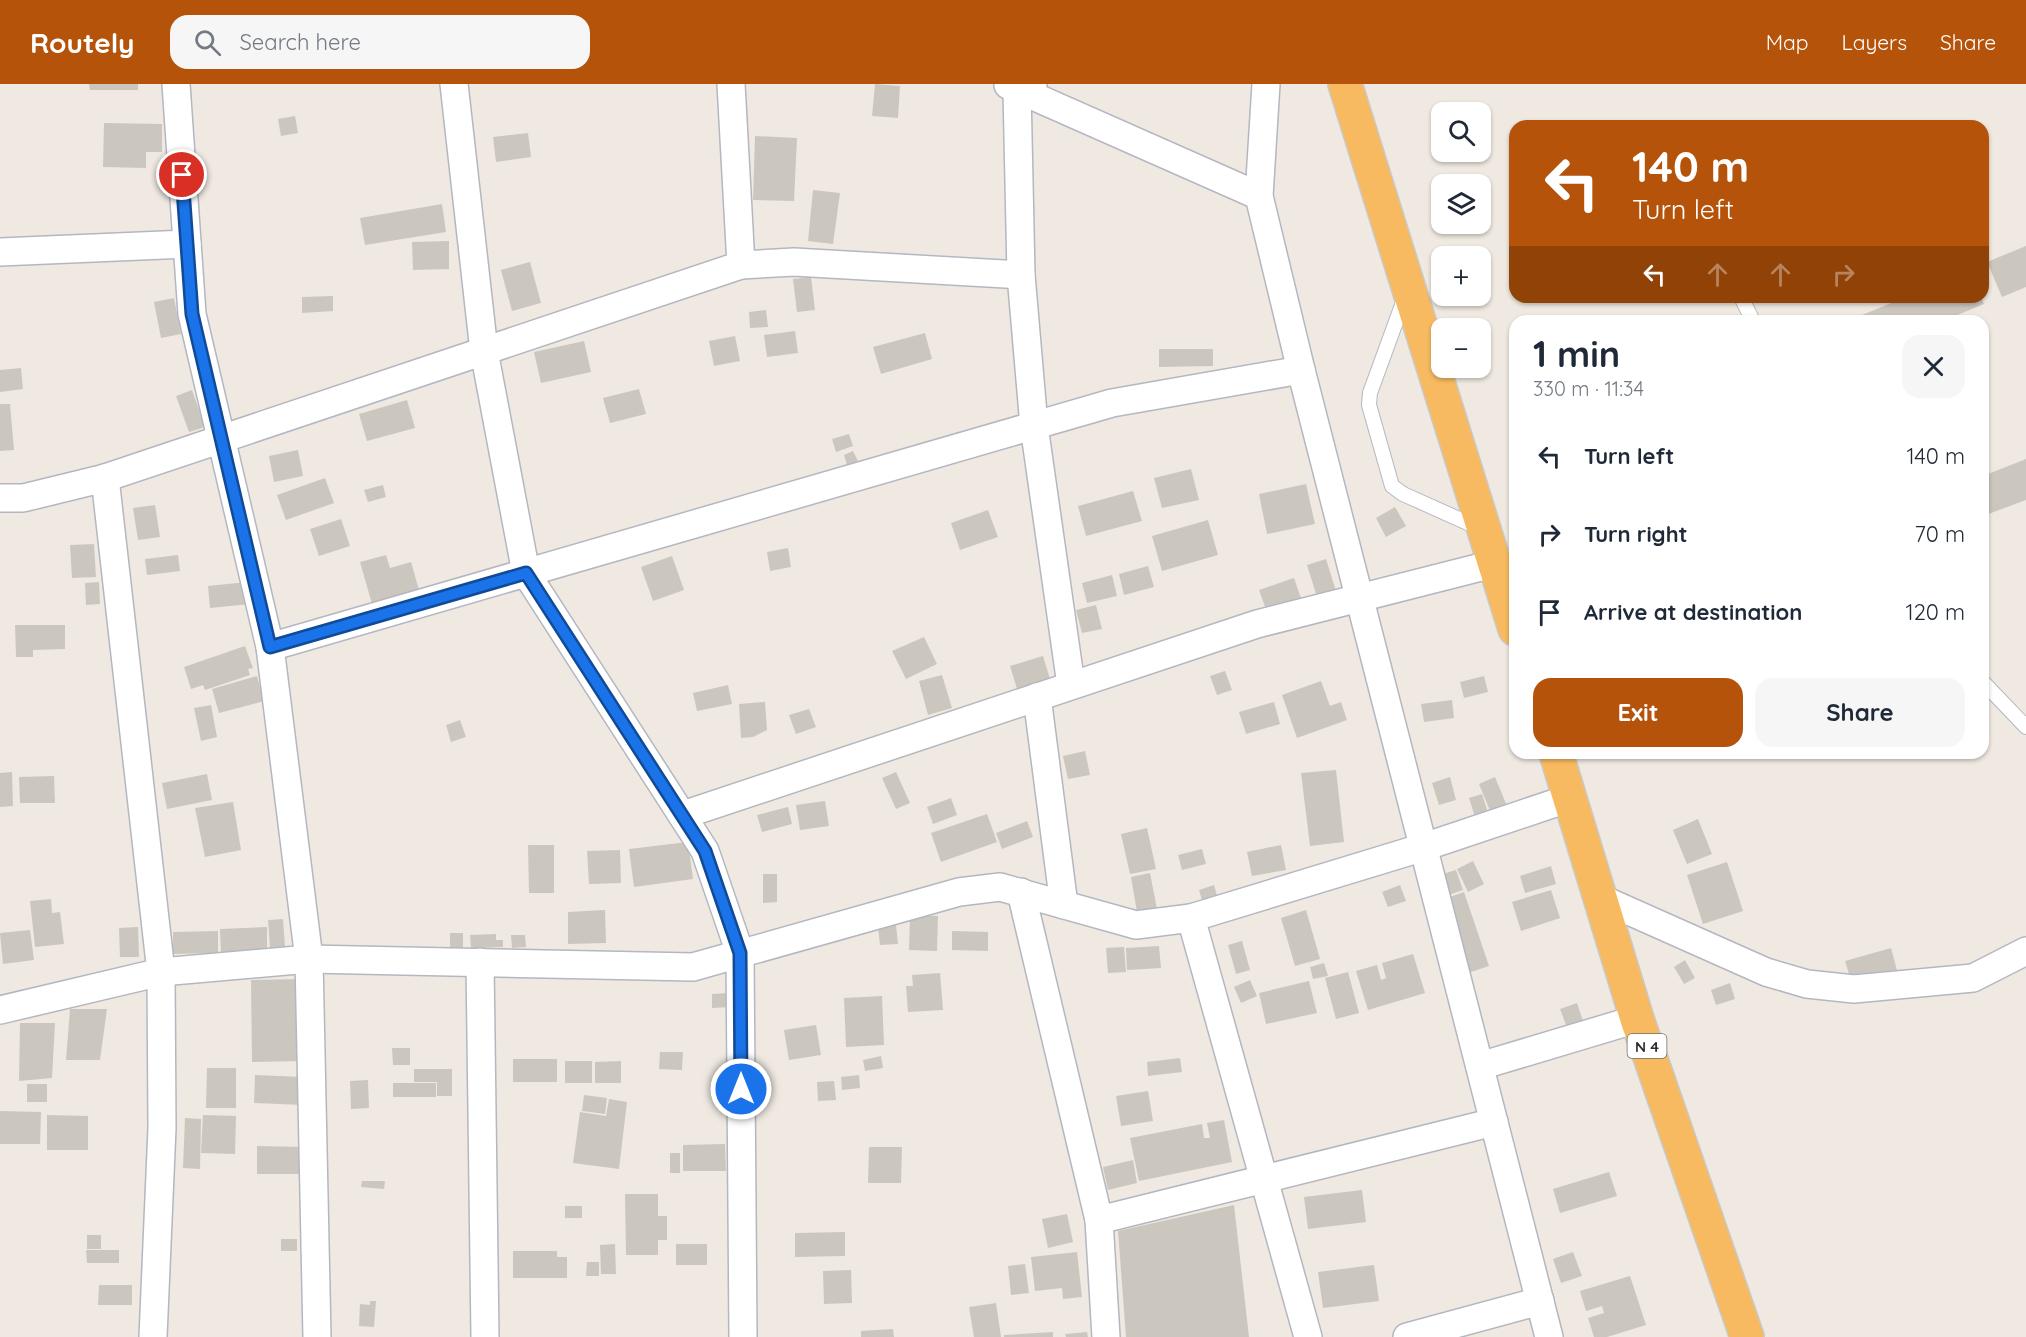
<!DOCTYPE html>
<meta charset="utf-8">
<style>
:root{--surface:#fff;--page:#f6f6f7;--text:#1f2937;--muted:#747a83;--accent:#b45309}
body{margin:0;font-family:Quicksand,sans-serif;background:var(--page);color:var(--text);height:100vh;display:flex;flex-direction:column;font-size:22px;white-space:nowrap}
*{box-sizing:border-box;margin:0}
p{font-size:20px;color:var(--muted)}
.icon{flex:none;width:33px;height:33px;fill:none;stroke:currentColor;stroke-width:2;stroke-linecap:round;stroke-linejoin:round}
.map{position:relative;flex:1;overflow:hidden}
.panel{position:absolute;left:1509px;top:231px;width:480px;height:444px;display:flex;flex-direction:column;background:var(--surface);border-radius:18px;box-shadow:0 2px 4px #0004}
.panel>*{flex:none}
.hud{position:absolute;left:1509px;top:36px;width:480px;height:183px;border-radius:18px;box-shadow:0 2px 4px #0004;background:#b45309;color:#fff;overflow:hidden}
.fabs{position:absolute;left:1431px;top:18px;display:grid;gap:12px}
.fabs a{display:grid;place-items:center;width:60px;height:60px;border-radius:12px;background:var(--surface);box-shadow:0 2px 4px #0004;font-size:30px}
.pin{position:absolute;display:grid;place-items:center;width:51px;height:51px;color:#fff;margin:-26px;border:3px solid #fff;border-radius:50%;box-shadow:0 2px 6px #0007}
.me{position:absolute;width:66px;margin:-33px;rotate:0deg;stroke-linejoin:round;filter:drop-shadow(0 0 4px #0008)}
.turn{display:flex;align-items:center;gap:21px;height:126px;padding:0 24px;font-size:27px}
.turn .icon{width:78px;height:78px;stroke-width:2.5}
.turn b{display:block;font-size:42px;line-height:51px}
.lanes{display:flex;align-items:center;height:57px;padding:0 24px;background:#0003;justify-content:center;gap:30px;direction:ltr}
.lanes .off{opacity:.35}
.round{display:grid;place-items:center;flex:none;width:63px;height:63px;border-radius:18px;background:var(--page)}
.headline{display:flex;align-items:center;justify-content:space-between;height:102px;padding:0 24px}
h1{font-size:36px;font-weight:800;line-height:45px}
.action{display:flex;gap:12px;margin-top:auto;padding:12px 24px}
.action a{flex:1;height:69px;border-radius:18px;background:var(--accent);color:#fff;font-size:24px;font-weight:800;line-height:69px;text-align:center}
.action a+a{background:var(--page);color:var(--text)}
ul{padding:0;list-style:none}
li{display:flex;align-items:center;gap:18px;height:78px;padding:0 24px}
li div{flex:1}
li b{display:block;font-size:22px}
li em{font-style:normal}
header{display:flex;align-items:center;gap:36px;box-sizing:border-box;height:84px;padding:0 30px;background:var(--accent);color:#fff}
header strong{font-size:28px}
nav{display:flex;gap:33px;margin-inline-start:auto;font-size:21px}
.search{width:420px;height:54px;background:var(--page);display:flex;align-items:center;gap:15px;box-sizing:border-box;padding:0 21px;border-radius:18px;color:var(--muted);font-size:22px}
.map>svg:first-child{display:block}
.building{fill:#cbc7bf}
.lines{fill:none;stroke-linecap:round;stroke-linejoin:round}
.service-casing{stroke:#b4b7c1;stroke-width:16}
.minor-casing{stroke:#b4b7c1;stroke-width:30}
.trunk-casing{stroke:#c9c9c9;stroke-width:36}
.service{stroke:#fff;stroke-width:14}
.minor{stroke:#fff;stroke-width:27}
.trunk{stroke:#f8ba60;stroke-width:33}
.route-casing{stroke:#114b97;stroke-width:15}
.route{stroke:#1a73e8;stroke-width:10}
.labels{text-anchor:middle;dominant-baseline:central;stroke-width:6;stroke-linejoin:round;paint-order:stroke}
.shield{fill:#fff;stroke:#6d6d6d;stroke-width:1.5}
.shield-label{font-size:15px;font-weight:bold;fill:#2e2e2e}
</style>
<header>
<strong>Routely</strong>
<div class="search"><svg class="icon" aria-label="search" viewBox="0 0 24 24"><circle cx="10" cy="10" r="6"/><path d="M15 15l6 6"/></svg>Search here</div>
<nav><a>Map</a><a>Layers</a><a>Share</a></nav>
</header>
<div class="map">
<svg width="2026" height="1253" viewBox="0 0 2026 1253">
<rect width="100%" height="100%" fill="#efe9e1"/>
<g class="building">
<path d="M89 0H138V6H90Z"/>
<path d="M875 0 900 2 898 34 872 32Z"/>
<path d="M295 32 298 49 281 52 278 35Z"/>
<path d="M104 39 162 40V68H146V84L103 83Z"/>
<path d="M528 49 531 73 496 78 493 53Z"/>
<path d="M755 52 797 54 794 117 753 116Z"/>
<path d="M813 106 840 109 833 160 808 157Z"/>
<path d="M442 120 446 148 365 161 360 134Z"/>
<path d="M449 157V185L413 186 412 158Z"/>
<path d="M2026 162V203L2002 213 1987 178Z"/>
<path d="M530 178 541 219 512 227 501 186Z"/>
<path d="M811 193 815 226 797 228 793 195Z"/>
<path d="M333 212V227L302 229V213Z"/>
<path d="M1906 213H1981L1984 220 1943 237H1864L1862 231Z"/>
<path d="M174 214 181 250 161 254 154 218Z"/>
<path d="M766 226 768 243 750 244 749 228Z"/>
<path d="M795 247 798 269 767 273 764 251Z"/>
<path d="M925 249 932 275 881 290 873 263Z"/>
<path d="M735 252 740 277 714 282 709 257Z"/>
<path d="M584 257 591 288 541 299 534 268Z"/>
<path d="M1159 265H1213V282L1159 283Z"/>
<path d="M21 284 23 305 0 308V286Z"/>
<path d="M639 305 646 330 610 339 603 314Z"/>
<path d="M192 306 205 343 189 348 176 312Z"/>
<path d="M407 316 415 344 367 357 359 330Z"/>
<path d="M0 320H10L14 366 0 367Z"/>
<path d="M849 350 853 362 836 368 832 355Z"/>
<path d="M298 366 303 392 274 398 269 372Z"/>
<path d="M853 367 858 377 847 381 844 371Z"/>
<path d="M2026 375V416L1983 432V392Z"/>
<path d="M1191 385 1199 416 1162 424 1154 394Z"/>
<path d="M325 394 334 419 286 436 277 411Z"/>
<path d="M1306 400 1315 440 1267 450 1259 410Z"/>
<path d="M383 401 386 413 368 418 364 406Z"/>
<path d="M1133 407 1142 437 1086 452 1078 422Z"/>
<path d="M155 421 160 453 138 456 133 424Z"/>
<path d="M1395 423 1406 442 1386 453 1376 434Z"/>
<path d="M988 426 998 453 960 466 951 439Z"/>
<path d="M341 435 350 462 319 472 310 445Z"/>
<path d="M1208 436 1218 471 1162 487 1152 452Z"/>
<path d="M94 460 96 493 72 494 70 461Z"/>
<path d="M788 464 791 483 770 487 767 468Z"/>
<path d="M178 471 180 487 147 491 145 475Z"/>
<path d="M386 471 390 484 411 478 419 506 372 520 360 478Z"/>
<path d="M672 472 684 506 653 517 641 483Z"/>
<path d="M1326 475 1336 507 1317 513 1307 481Z"/>
<path d="M1148 482 1154 503 1124 511 1119 490Z"/>
<path d="M1112 491 1117 512 1087 519 1082 499Z"/>
<path d="M1294 494 1302 517 1267 528 1259 506Z"/>
<path d="M99 498 100 520 86 521 85 499Z"/>
<path d="M247 498 250 520 210 524 208 502Z"/>
<path d="M1096 521 1102 545 1082 549 1076 526Z"/>
<path d="M15 541H65V565L33 566V573H16Z"/>
<path d="M924 553 937 580 906 595 892 567Z"/>
<path d="M245 562 253 584 248 585 250 591 205 606 203 601 191 605 184 583Z"/>
<path d="M1043 572 1050 595 1017 605 1010 582Z"/>
<path d="M1225 587 1232 606 1217 611 1210 592Z"/>
<path d="M942 591 952 624 928 631 919 597Z"/>
<path d="M257 592 264 617 219 629 212 605Z"/>
<path d="M1484 592 1488 608 1464 614 1460 598Z"/>
<path d="M1321 597 1330 622 1341 618 1347 636 1297 654 1282 611Z"/>
<path d="M728 601 732 620 697 627 693 609Z"/>
<path d="M1452 616 1454 634 1424 638 1421 620Z"/>
<path d="M765 618 767 646 753 653 741 654 739 620Z"/>
<path d="M1274 618 1280 640 1246 650 1239 628Z"/>
<path d="M211 621 217 653 201 657 194 624Z"/>
<path d="M809 625 816 643 796 650 789 631Z"/>
<path d="M460 636 466 653 451 658 446 641Z"/>
<path d="M1085 667 1090 691 1068 695 1063 672Z"/>
<path d="M1336 686 1344 758 1310 762 1301 689Z"/>
<path d="M12 688 13 722 0 723V689Z"/>
<path d="M896 688 910 719 896 725 882 694Z"/>
<path d="M207 690 212 716 167 725 162 699Z"/>
<path d="M54 692 55 719H20L19 693Z"/>
<path d="M1450 693 1456 716 1439 721 1432 699Z"/>
<path d="M1495 693 1507 722 1491 729 1479 700Z"/>
<path d="M1482 710 1489 732 1476 736 1469 714Z"/>
<path d="M951 714 957 731 933 740 927 723Z"/>
<path d="M825 717 829 742 800 746 796 721Z"/>
<path d="M233 718 241 766 205 773 195 724Z"/>
<path d="M788 723 792 740 762 748 757 731Z"/>
<path d="M987 730 997 758 941 778 931 749Z"/>
<path d="M1698 735 1712 770 1687 780 1673 746Z"/>
<path d="M1027 737 1033 753 1002 765 996 749Z"/>
<path d="M1147 744 1156 785 1130 790 1121 750Z"/>
<path d="M688 758 693 795 634 803 629 765Z"/>
<path d="M528 761H554V809H529Z"/>
<path d="M1281 761 1286 786 1252 792 1247 768Z"/>
<path d="M1202 765 1206 780 1182 786 1178 771Z"/>
<path d="M620 766 621 799 589 800 587 767Z"/>
<path d="M1473 777 1484 800 1468 808 1457 785Z"/>
<path d="M1727 778 1743 827 1703 840 1687 791Z"/>
<path d="M1551 782 1556 800 1525 809 1520 792Z"/>
<path d="M1456 786 1463 806 1443 813 1436 792Z"/>
<path d="M1150 789 1157 825 1137 828 1131 793Z"/>
<path d="M763 790H777V818L763 819Z"/>
<path d="M1214 801 1218 815 1203 820 1199 806Z"/>
<path d="M1400 801 1406 817 1388 823 1382 808Z"/>
<path d="M1551 806 1560 834 1521 847 1512 818Z"/>
<path d="M1464 808 1489 882 1468 889 1444 815Z"/>
<path d="M51 815 52 829 60 828 64 860 35 863 30 817Z"/>
<path d="M605 826 606 859 568 860V828Z"/>
<path d="M1306 826 1320 875 1295 882 1281 834Z"/>
<path d="M910 831 938 832 937 867 909 866Z"/>
<path d="M283 835 285 863 270 864 268 836Z"/>
<path d="M896 841 898 860 880 861 878 843Z"/>
<path d="M138 843 139 873H120L119 844Z"/>
<path d="M267 843V866L221 868 220 845Z"/>
<path d="M30 846 34 876 3 880 0 849Z"/>
<path d="M218 847V869L173 870V848Z"/>
<path d="M952 847 988 848V867L952 866Z"/>
<rect x="450" y="849" width="13" height="15"/>
<path d="M496 850V856H503V863L471 864 470 851Z"/>
<path d="M511 851H525L526 863 512 864Z"/>
<path d="M1242 857 1250 886 1236 890 1228 861Z"/>
<path d="M1159 862 1161 884 1127 886 1126 864Z"/>
<path d="M1124 863 1126 888 1108 889 1106 864Z"/>
<path d="M1891 864 1898 890 1853 903 1845 877Z"/>
<path d="M1413 870 1425 909 1368 926 1356 887 1377 881 1381 896 1386 894 1382 879Z"/>
<path d="M1685 876 1695 894 1684 900 1674 883Z"/>
<path d="M1324 879 1328 892 1313 895 1310 883Z"/>
<path d="M1348 888 1359 929 1336 935 1325 894Z"/>
<path d="M940 889 943 926 908 928 906 902H913L912 891Z"/>
<path d="M300 895 302 977 252 978 251 896Z"/>
<path d="M1250 896 1257 912 1241 919 1234 903Z"/>
<path d="M1309 897 1317 929 1266 940 1259 909Z"/>
<path d="M1730 899 1735 915 1716 921 1711 906Z"/>
<path d="M730 909 731 923 712 924V910Z"/>
<path d="M882 912 884 961 846 963 844 914Z"/>
<path d="M1577 919 1584 940 1568 946 1560 925Z"/>
<path d="M70 925H107L100 976H66Z"/>
<path d="M20 939H55L52 994 19 997Z"/>
<path d="M816 941 821 971 789 976 784 946Z"/>
<path d="M392 964H410V981H393Z"/>
<path d="M660 968H683L682 986 659 985Z"/>
<path d="M881 972 883 984 865 987 863 976Z"/>
<path d="M1180 974 1182 988 1148 992 1147 978Z"/>
<rect x="513" y="975" width="44" height="23"/>
<rect x="565" y="977" width="27" height="22"/>
<path d="M621 977V999H595V978Z"/>
<path d="M207 984H236V1024H206Z"/>
<path d="M414 985H452V1012H437V998H414Z"/>
<path d="M255 991 303 993V1021L254 1019Z"/>
<path d="M859 991 860 1004 842 1006 841 993Z"/>
<path d="M368 996 369 1024 351 1025 350 997Z"/>
<path d="M834 997 836 1016 818 1017 817 998Z"/>
<rect x="393" y="999" width="43" height="14"/>
<rect x="27" y="1000" width="20" height="18"/>
<path d="M1148 1007 1153 1037 1121 1042 1116 1012Z"/>
<path d="M584 1011 607 1014 605 1030 582 1027Z"/>
<path d="M609 1015 627 1018 619 1085 573 1079 580 1028 606 1032Z"/>
<path d="M0 1027 41 1028 40 1060H0Z"/>
<path d="M47 1031 88 1032V1066H47Z"/>
<path d="M203 1031 236 1032 235 1070 201 1069Z"/>
<path d="M185 1034 201 1035 200 1085 183 1084Z"/>
<path d="M1224 1036 1232 1078 1139 1097 1130 1054 1202 1040 1204 1054H1210L1207 1039Z"/>
<path d="M725 1060 726 1087H683V1061Z"/>
<path d="M257 1062 304 1063V1090H257Z"/>
<path d="M869 1063H902L901 1099H868Z"/>
<rect x="670" y="1069" width="10" height="20"/>
<path d="M1133 1076 1137 1099 1108 1106 1103 1083Z"/>
<path d="M1609 1088 1617 1112 1560 1129 1553 1105Z"/>
<path d="M362 1097H385L384 1105 361 1103Z"/>
<path d="M1362 1106 1366 1138 1308 1145 1304 1113Z"/>
<path d="M625 1110H658V1132H667V1156H658V1171H626Z"/>
<path d="M1234 1121 1249 1253H1126L1118 1147Z"/>
<rect x="565" y="1122" width="17" height="12"/>
<path d="M1067 1130 1073 1158 1048 1164 1042 1135Z"/>
<path d="M845 1148V1172L795 1173V1149Z"/>
<rect x="87" y="1151" width="14" height="14"/>
<rect x="281" y="1155" width="16" height="12"/>
<path d="M615 1160 616 1190H601L600 1161Z"/>
<rect x="676" y="1160" width="31" height="21"/>
<path d="M86 1166H119V1179H87Z"/>
<path d="M513 1167H557V1173H567V1194H513Z"/>
<path d="M1077 1168 1082 1213 1063 1215 1062 1204 1035 1207 1031 1173Z"/>
<path d="M1573 1168 1582 1192 1561 1199 1553 1175Z"/>
<path d="M587 1178H599V1192H586Z"/>
<path d="M1025 1180 1029 1209 1011 1211 1008 1182Z"/>
<path d="M1374 1181 1379 1217 1323 1224 1318 1188Z"/>
<path d="M851 1186 852 1219 824 1220 823 1187Z"/>
<path d="M1630 1192 1646 1241 1607 1253H1594L1588 1234 1604 1229 1602 1222 1586 1227 1580 1207Z"/>
<path d="M99 1201H132V1221H98Z"/>
<path d="M370 1217H376L374 1243 359 1242 360 1220 370 1221Z"/>
<path d="M996 1219 1001 1253H974L969 1223Z"/>
<path d="M893 1245 894 1253H861V1247Z"/>
<path d="M1053 1248V1253H1004V1251Z"/>
<path d="M1087 1248 1088 1253H1066L1065 1250Z"/>
</g>
<g class="lines">
<g class="service-casing">
<g id="service">
<path d="M1405 213 1370 309 1369 321 1392 402 1403 410 1479 444"/>
<path d="M1741 213 1753 237"/>
<path d="M1983 598 2026 643"/>
</g>
</g>
<g class="minor-casing">
<g id="minor">
<path d="M176 0 192 230 270 563 309 875 317 1253"/>
<path d="M454 0 484 267 526 489 705 767 740 869 743 1253"/>
<path d="M731 0 741 181"/>
<path d="M1033 0 1017 6 1021 191 1034 342 1071 601"/>
<path d="M1266 0 1259 112 1301 286 1549 1253"/>
<path d="M1008 1 1259 112"/>
<path d="M0 168 187 160"/>
<path d="M105 394 161 888 162 1044 153 1253"/>
<path d="M0 414H23L105 394 741 181 794 178 1021 191"/>
<path d="M270 563 1112 319 1301 286"/>
<path d="M1037 613 1064 821"/>
<path d="M683 731 1257 540 1493 480"/>
<path d="M1021 808 1099 1136 1106 1253"/>
<path d="M1602 815 1766 888 1807 900 1854 905 1973 894 2026 867"/>
<path d="M1191 834 1308 1253"/>
<path d="M480 878 485 1253"/>
<path d="M0 926 161 888 309 875 693 883 959 808 1000 803 1136 841 1191 834 1424 763 1570 714"/>
<path d="M1480 982 1637 935"/>
<path d="M1099 1136 1494 1038"/>
<path d="M1407 1253 1540 1217"/>
</g>
</g>
<g class="trunk-casing">
<g id="trunk">
<path d="M1345 0 1515 545"/>
<path d="M1556 669 1637 935 1747 1253"/>
</g>
</g>
<use href="#service" class="service"/>
<use href="#minor" class="minor"/>
<use href="#trunk" class="trunk"/>
</g>
<g class="lines">
<g class="route-casing">
<path id="route" d="M182 91 192 230 270 563 526 489 705 767 740 869 741 1005"/>
</g>
<use href="#route" class="route"/>
</g>
<g class="labels">
<rect class="shield" x="1627.5" y="950" width="39" height="24" rx="4.5"/>
<g class="shield-label">
<text x="1647" y="962">N 4</text>
</g>
</g>
</svg>
<div class="fabs">
<a><svg class="icon" aria-label="search" viewBox="0 0 24 24"><circle cx="10" cy="10" r="6"/><path d="M15 15l6 6"/></svg></a>
<a><svg class="icon" aria-label="layers" viewBox="0 0 24 24"><path d="M12 4l9 5-9 5-9-5zM3 14l9 5 9-5"/></svg></a>
<a>+</a>
<a>−</a>
</div>
<div class="pin" style="left:182px;top:91px;background:#d93025"><svg class="icon" aria-label="arrive" viewBox="0 0 24 24"><path d="M6 21V4h12l-3 4 3 4H6"/></svg></div>
<svg class="me" style="left:741px;top:1005px" viewBox="-20 -20 40 40"><circle r="17" fill="#1a73e8" stroke="#fff" stroke-width="3"/><path d="M0-11L8 9 0 5-8 9z" fill="#fff"/></svg>
<div class="hud">
<div class="turn"><svg class="icon" aria-label="left" viewBox="0 0 24 24"><path d="M17 20v-9H6M10 6l-5 5 5 5"/></svg><div><b>140 m</b>Turn left</div></div>
<div class="lanes"><svg class="icon" aria-label="left" viewBox="0 0 24 24"><path d="M17 20v-9H6M10 6l-5 5 5 5"/></svg><svg class="icon off" aria-label="ahead" viewBox="0 0 24 24"><path d="M12 20V5M6 11l6-6 6 6"/></svg><svg class="icon off" aria-label="ahead" viewBox="0 0 24 24"><path d="M12 20V5M6 11l6-6 6 6"/></svg><svg class="icon off" aria-label="right" viewBox="0 0 24 24"><path d="M7 20v-9h11M14 6l5 5-5 5"/></svg></div>
</div>
<section class="panel">
<div class="headline"><div><h1>1 min</h1><p>330 m · 11:34</p></div><a class="round"><svg class="icon" aria-label="close" viewBox="0 0 24 24"><path d="M6 6l12 12M18 6L6 18"/></svg></a></div>
<ul>
<li><svg class="icon" aria-label="left" viewBox="0 0 24 24"><path d="M17 20v-9H6M10 6l-5 5 5 5"/></svg><div><b>Turn left</b></div><em>140 m</em></li>
<li><svg class="icon" aria-label="right" viewBox="0 0 24 24"><path d="M7 20v-9h11M14 6l5 5-5 5"/></svg><div><b>Turn right</b></div><em>70 m</em></li>
<li><svg class="icon" aria-label="arrive" viewBox="0 0 24 24"><path d="M6 21V4h12l-3 4 3 4H6"/></svg><div><b>Arrive at destination</b></div><em>120 m</em></li>
</ul>
<div class="action"><a>Exit</a><a>Share</a></div>
</section>
</div>
